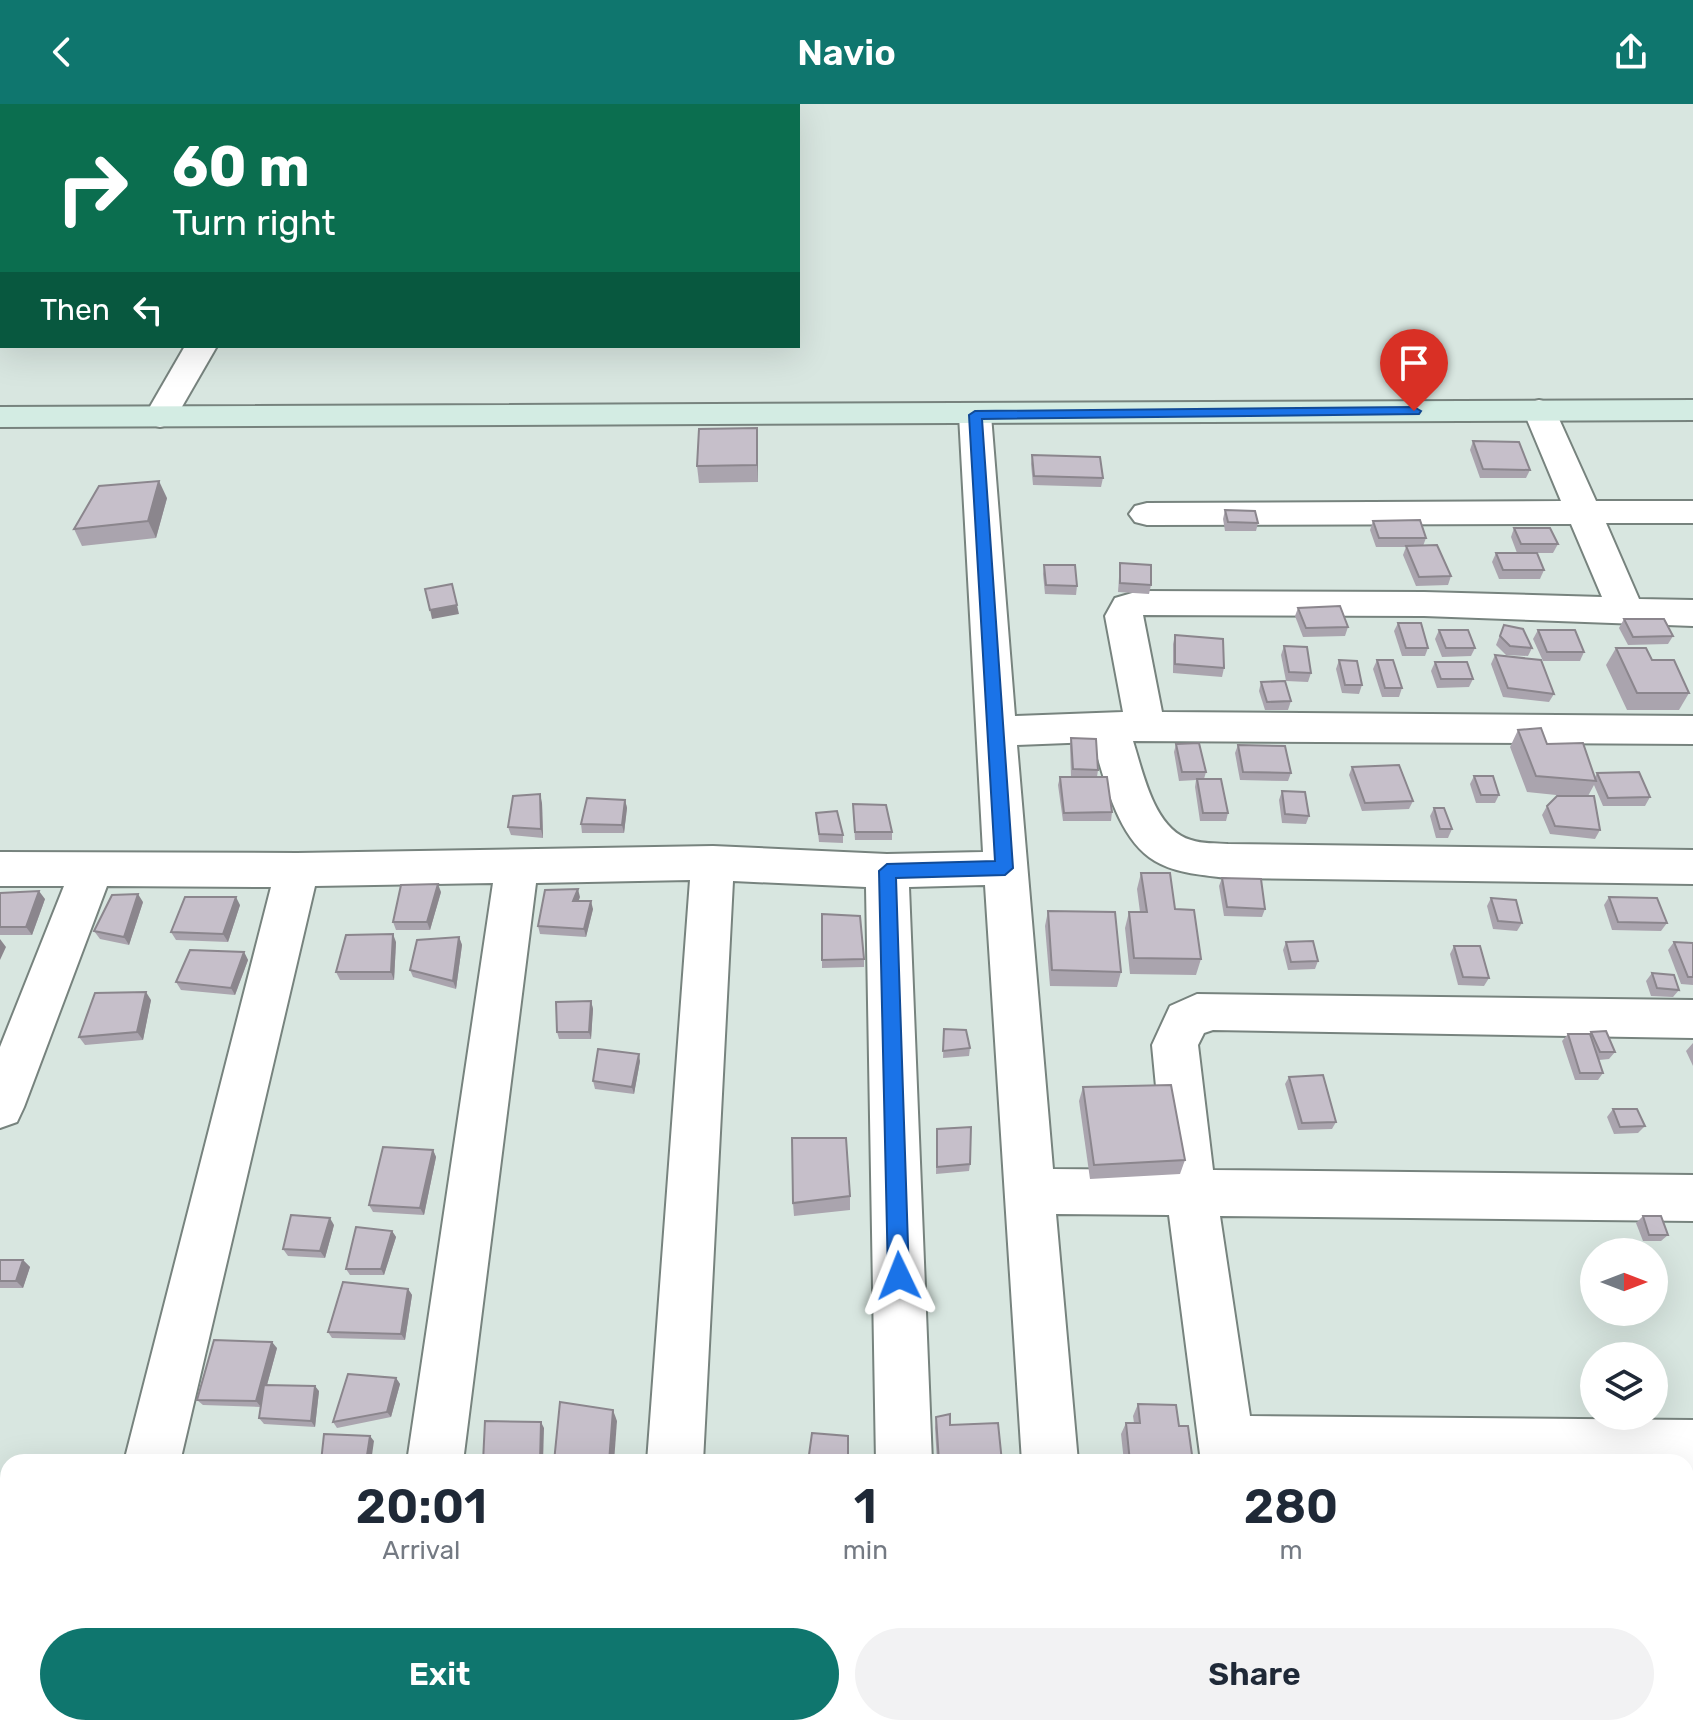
<!DOCTYPE html>
<style>
:root{--surface:#fff;--page:#f2f2f3;--text:#1f2937;--muted:#747a83;--accent:#0f766e}
body{margin:0;font-family:Rubik,sans-serif;background:var(--page);color:var(--text);height:100vh;display:flex;flex-direction:column;font-size:30px;white-space:nowrap}
*{box-sizing:border-box;margin:0}
p{font-size:26px;color:var(--muted)}
.icon{flex:none;width:44px;height:44px;fill:none;stroke:currentColor;stroke-width:2;stroke-linecap:round;stroke-linejoin:round}
.map{position:relative;flex:1;overflow:hidden}
.drawer{position:absolute;left:0px;top:1350px;width:1694px;height:282px;display:flex;flex-direction:column;background:var(--surface);border-radius:24px 24px 0 0;box-shadow:0 8px 32px #0002}
.drawer>*{flex:none}
.banner{position:absolute;left:0px;top:0px;width:800px;height:244px;box-shadow:0 8px 32px #0002;background:#0b6e4f;color:#fff;overflow:hidden}
.needle{width:52px;rotate:90deg}
.tools{position:absolute;left:1580px;top:1134px;display:grid;gap:16px}
.tools a{display:grid;place-items:center;width:88px;height:88px;border-radius:50%;background:var(--surface);box-shadow:0 8px 32px #0002;font-size:40px}
.pin{position:absolute;display:grid;place-items:center;width:68px;height:68px;color:#fff;margin:-82px -34px;border-radius:50% 50% 50% 0;rotate:-45deg;box-shadow:0 0 8px #0007}
.pin .icon{rotate:45deg}
.me{position:absolute;width:88px;margin:-44px;rotate:358deg;stroke-linejoin:round;filter:drop-shadow(0 0 6px #0008)}
.turn{display:flex;align-items:center;gap:28px;height:168px;padding:0 40px;font-size:36px}
.turn .icon{width:104px;height:104px;stroke-width:2.5}
.turn b{display:block;font-size:56px;line-height:68px}
.then{display:flex;align-items:center;height:76px;padding:0 40px;background:#0003;gap:16px;font-size:30px}
.eta{display:flex;justify-content:space-evenly;align-items:center;height:136px;text-align:center}
.eta b{font-size:48px;font-weight:600;line-height:56px}
.action{display:flex;gap:16px;margin-top:auto;padding:16px 40px}
.action a{flex:1;height:92px;border-radius:48px;background:var(--accent);color:#fff;font-size:32px;font-weight:600;line-height:92px;text-align:center}
.action a+a{background:var(--page);color:var(--text)}
header{display:flex;justify-content:space-between;align-items:center;height:104px;padding:0 40px;background:var(--accent);color:#fff;font-size:36px;font-weight:600}
.map>svg:first-child{display:block}
.lines{fill:none;stroke-linecap:round;stroke-linejoin:round}
.street-casing{stroke:#77837e;stroke-width:4}
.secondary-casing{stroke:#77837e;stroke-width:4}
.street{fill:#fff;fill-rule:evenodd}
.secondary{fill:#d3ece3;fill-rule:evenodd}
.wall{fill:#aaa4ae}
.shaded-wall{fill:#8b868d}
.building{fill:#c6bfca;stroke:#8b868d;stroke-width:2}
.route{fill:#1a73e8;stroke:#114b97;stroke-width:2}
</style>
<header><svg class="icon" aria-label="back" viewBox="0 0 24 24"><path d="M15 5l-7 7 7 7"/></svg>Navio<svg class="icon" aria-label="share" viewBox="0 0 24 24"><path d="M12 15V3M7 8l5-5 5 5M5 13v7h14v-7"/></svg></header>
<div class="map">
<svg width="1693" height="1631" viewBox="0 0 1693 1631">
<rect width="100%" height="100%" fill="#d8e6e0"/>
<g class="lines">
<g class="street-casing">
<g id="street">
<path d="M185 242H217L172 320 160 323 148 320 144 313Z"/>
<path d="M1539 296 1551 299 1555 306 1596 397H1693V419H1606L1639 495 1693 496V522L1424 512 1143 511 1162 608 1693 612V640L1133 637C1143 668 1154 726 1191 736 1202 740 1216 739 1228 740L1693 746V780L1228 774C1204 771 1177 770 1155 757 1118 735 1105 677 1093 638L1017 641 1053 1065 1164 1066 1152 941 1170 902 1197 890 1693 896V934L1213 926 1204 929 1198 941 1213 1066 1693 1071V1117L1220 1112 1250 1312 1693 1316V1372H1686V1358H1201L1169 1111 1056 1110 1078 1358H1022L985 781 909 783 932 1358H876L866 783 733 777 703 1358H647L690 776 536 779 463 1358H407L493 779 315 782 180 1358H124L271 783 107 782 24 1003 17 1018 0 1024V943L64 782H0V748L297 749 713 742 887 750 983 748 959 311 963 304 975 301 987 304 991 311 1015 612 1123 608 1105 512 1115 494 1139 487 1424 488 1602 493 1571 420 1147 421 1135 418 1129 410 1135 402 1147 399 1561 397 1523 306 1527 299Z"/>
<path d="M0 1592H8V1624H39L36 1631H0Z"/>
<path d="M255 1624H440L437 1631H258Z"/>
<path d="M1039 1624H1101L1102 1631H1040Z"/>
<path d="M1275 1624H1344L1347 1631H1278Z"/>
</g>
</g>
<g class="secondary-casing">
<path id="secondary" d="M1693 296V316L0 323V303Z"/>
</g>
<use href="#street" class="street"/>
<use href="#secondary" class="secondary"/>
</g>
<g class="wall">
<path d="M757 324 758 378 699 379 697 362Z"/>
<path d="M1473 337 1530 366 1526 374H1480L1470 346Z"/>
<path d="M1032 351 1103 374 1101 383 1033 381 1031 360Z"/>
<path d="M167 394 156 434 82 442 74 425Z"/>
<path d="M1225 406 1258 419 1256 427H1225L1223 415Z"/>
<path d="M1373 417 1426 434 1423 442 1451 472 1448 481 1416 482 1403 451 1406 443H1376L1370 426Z"/>
<path d="M1514 424 1558 440 1553 449H1517L1511 433Z"/>
<path d="M1496 449 1544 466 1540 475H1499L1492 458Z"/>
<path d="M1120 459 1151 481 1149 490 1118 488Z"/>
<path d="M1044 461 1077 482 1076 491 1045 490 1043 470Z"/>
<path d="M1298 504 1348 523 1345 532 1303 533 1295 512Z"/>
<path d="M1624 515 1673 532 1668 540 1628 541 1619 524Z"/>
<path d="M1398 519 1428 544 1425 552H1402L1394 527Z"/>
<path d="M1504 521 1532 544 1528 552 1506 551 1496 541Z"/>
<path d="M1439 526 1475 544 1471 552 1442 553 1435 535Z"/>
<path d="M1538 526 1584 548 1580 557H1543L1533 535Z"/>
<path d="M1175 531 1224 564 1222 573 1173 569V540Z"/>
<path d="M1284 542 1311 569 1308 578 1286 577 1281 551Z"/>
<path d="M1616 544 1652 556 1689 589 1679 606H1627L1606 561Z"/>
<path d="M1495 551 1554 590 1549 598 1503 593 1491 560Z"/>
<path d="M1339 556 1362 581 1359 590 1342 589 1336 565Z"/>
<path d="M1377 556 1402 584 1399 593H1382L1373 565Z"/>
<path d="M1435 558 1473 575 1469 583 1437 584 1431 567Z"/>
<path d="M1261 578 1291 597 1288 606H1265L1259 587Z"/>
<path d="M1518 626 1547 640 1595 673 1597 669 1650 693 1645 702H1603L1594 681 1588 692 1600 726 1595 735 1550 730 1542 711 1547 702 1566 692 1527 688 1510 643Z"/>
<path d="M1071 634 1098 666 1097 673 1112 708 1111 717H1063L1058 681 1060 673H1071L1070 642Z"/>
<path d="M1176 640 1206 668 1204 675 1228 709 1226 717H1200L1195 683 1196 676 1179 677 1174 648Z"/>
<path d="M1238 641 1291 669 1288 677 1240 676 1235 649Z"/>
<path d="M1352 663 1413 697 1409 705 1362 707 1349 671Z"/>
<path d="M1474 672 1499 691 1495 699H1476L1470 680Z"/>
<path d="M1282 687 1309 712 1306 720 1282 719 1279 696Z"/>
<path d="M625 696 627 704 624 729H582L581 720Z"/>
<path d="M542 699 543 734 511 731 508 723Z"/>
<path d="M853 700 892 728V736H855Z"/>
<path d="M1434 704 1452 725 1448 734H1436L1430 712Z"/>
<path d="M816 709 843 731V739L819 738Z"/>
<path d="M1141 769 1175 805 1201 855 1196 871 1130 870 1125 824 1129 808H1140L1137 785Z"/>
<path d="M1222 774 1265 805 1262 813 1224 812 1219 782Z"/>
<path d="M441 788 430 826H396L393 818Z"/>
<path d="M0 789 45 795 32 831H0Z"/>
<path d="M580 793 578 797 593 805 586 833 540 830 538 822Z"/>
<path d="M1609 793 1667 819 1661 827 1612 826 1604 801Z"/>
<path d="M1491 794 1522 819 1517 827 1493 825 1487 802Z"/>
<path d="M143 798 129 841 100 835 94 827Z"/>
<path d="M240 801 228 838 176 836 171 828Z"/>
<path d="M1048 807 1121 868 1117 883 1050 882 1045 822Z"/>
<path d="M822 810 864 855V863L822 864Z"/>
<path d="M459 833 462 841 456 885 413 873 410 866Z"/>
<path d="M396 838 394 876H340L336 868Z"/>
<path d="M1286 838 1318 857 1315 865 1288 866 1283 846Z"/>
<path d="M1674 838 1693 839V881L1681 880 1668 846Z"/>
<path d="M1454 842 1489 874 1484 882 1458 881 1450 850Z"/>
<path d="M244 848 248 856 235 891 181 886 176 878Z"/>
<path d="M1652 869 1679 886 1673 893 1651 892 1646 877Z"/>
<path d="M151 896 143 936 85 941 79 933Z"/>
<path d="M591 897 593 905 591 935H559L557 928Z"/>
<path d="M944 925 970 944 969 952 943 954Z"/>
<path d="M1591 928 1615 948 1609 955 1599 956 1603 969 1598 976H1575L1562 937 1568 930H1589Z"/>
<path d="M1693 939V962L1686 947Z"/>
<path d="M640 957 634 990 595 985 593 977Z"/>
<path d="M1289 973 1336 1018 1332 1025 1298 1026 1285 980Z"/>
<path d="M1083 983 1185 1056 1180 1070 1090 1075 1079 997Z"/>
<path d="M1613 1005 1645 1022 1638 1029 1614 1030 1607 1013Z"/>
<path d="M937 1025 970 1060 969 1067 936 1070Z"/>
<path d="M433 1046 436 1053 424 1111 373 1108 369 1101Z"/>
<path d="M850 1092V1106L794 1112 793 1099Z"/>
<path d="M1643 1112 1668 1131 1661 1137H1643L1636 1119Z"/>
<path d="M334 1121 325 1154 288 1152 283 1145Z"/>
<path d="M392 1127 396 1133 384 1171H350L346 1165Z"/>
<path d="M0 1156H23L30 1163 23 1184H0Z"/>
<path d="M408 1185 412 1191 405 1236 332 1234 328 1228Z"/>
<path d="M277 1244 267 1281 319 1287 315 1323 264 1320 259 1314 261 1303 203 1301 197 1296Z"/>
<path d="M396 1274 400 1280 391 1313 337 1324 333 1318Z"/>
<path d="M1138 1300 1193 1358H1124L1121 1330 1126 1319H1134L1133 1312Z"/>
<path d="M936 1313 950 1321 1002 1358H937L935 1324Z"/>
<rect x="1686" y="1396" width="7" height="57"/>
</g>
<g class="shaded-wall">
<path d="M757 324 758 342V378L757 361Z"/>
<path d="M159 377 167 394 156 434 148 417Z"/>
<path d="M454 488 459 510 432 515 430 506Z"/>
<path d="M540 690 542 699 543 734 541 725Z"/>
<path d="M625 696 627 704 624 729 622 721Z"/>
<path d="M438 780 441 788 430 826 427 818Z"/>
<path d="M578 785 580 793 575 806 573 797Z"/>
<path d="M39 787 45 795 32 831 26 823Z"/>
<path d="M138 790 143 798 129 841 124 833Z"/>
<path d="M236 793 240 801 228 838 223 830Z"/>
<path d="M591 797 593 805 586 833 584 825Z"/>
<path d="M393 830 396 838 394 876 391 868Z"/>
<path d="M459 833 462 841 456 885 453 877Z"/>
<path d="M0 835 6 843 0 856Z"/>
<path d="M244 848 248 856 235 891 231 884Z"/>
<path d="M146 888 151 896 143 936 137 928Z"/>
<path d="M591 897 593 905 591 935 589 928Z"/>
<path d="M639 950 640 957 634 990 632 983Z"/>
<path d="M433 1046 436 1053 424 1111 420 1104Z"/>
<path d="M330 1114 334 1121 325 1154 320 1147Z"/>
<path d="M392 1127 396 1133 384 1171 381 1165Z"/>
<path d="M23 1156 30 1163 23 1184 16 1177Z"/>
<path d="M408 1185 412 1191 405 1236 401 1230Z"/>
<path d="M272 1238 277 1244 261 1303 256 1297Z"/>
<path d="M396 1274 400 1280 391 1313 387 1308Z"/>
<path d="M315 1282 319 1287 315 1323 311 1317Z"/>
<path d="M613 1306 617 1317 614 1358H609Z"/>
<path d="M541 1318 544 1324 543 1358H540Z"/>
<path d="M370 1332 374 1337 371 1358H366Z"/>
</g>
<g class="building">
<path d="M757 324V361L697 362 699 325Z"/>
<path d="M1473 337 1519 338 1530 366 1483 365Z"/>
<path d="M1032 351 1100 353 1103 374 1034 372Z"/>
<path d="M159 377 148 417 74 425 99 382Z"/>
<path d="M1225 406 1255 407 1258 419 1228 418Z"/>
<path d="M1420 416 1426 434H1379L1373 417Z"/>
<path d="M1514 424H1550L1558 440H1521Z"/>
<path d="M1437 441 1451 472 1419 473 1406 442Z"/>
<path d="M1496 449H1537L1544 466H1503Z"/>
<path d="M1120 459 1151 461V481L1120 479Z"/>
<path d="M1044 461H1075L1077 482 1046 481Z"/>
<path d="M452 480 457 501 430 506 425 485Z"/>
<path d="M1340 502 1348 523 1306 524 1298 504Z"/>
<path d="M1624 515H1664L1673 532 1633 533Z"/>
<path d="M1398 519H1421L1428 544H1406Z"/>
<path d="M1504 521 1523 525 1532 544 1510 542 1500 532Z"/>
<path d="M1439 526H1468L1475 544H1446Z"/>
<path d="M1538 526H1575L1584 548H1547Z"/>
<path d="M1175 531 1223 535 1224 564 1175 560Z"/>
<path d="M1284 542 1307 543 1311 569 1289 568Z"/>
<path d="M1616 544H1646L1652 556H1674L1689 589H1637Z"/>
<path d="M1495 551 1541 556 1554 590 1508 584Z"/>
<path d="M1339 556 1357 557 1362 581H1345Z"/>
<path d="M1377 556H1393L1402 584H1385Z"/>
<path d="M1435 558H1467L1473 575H1441Z"/>
<path d="M1285 577 1291 597 1267 598 1261 578Z"/>
<path d="M1541 624 1547 640 1583 639 1596 677 1536 672 1518 626Z"/>
<path d="M1071 634 1096 635 1098 666 1073 665Z"/>
<path d="M1199 639 1206 668H1182L1176 640Z"/>
<path d="M1238 641 1285 642 1291 669 1243 668Z"/>
<path d="M1399 661 1413 697 1365 699 1352 663Z"/>
<path d="M1639 668 1650 693 1608 694 1597 669Z"/>
<path d="M1474 672H1493L1499 691H1481Z"/>
<path d="M1060 673H1107L1112 708 1064 709Z"/>
<path d="M1197 675H1221L1228 709H1203Z"/>
<path d="M1282 687 1305 688 1309 712 1285 710Z"/>
<path d="M540 690 541 725 508 723 513 692Z"/>
<path d="M1557 692H1594L1600 726 1555 722 1547 702Z"/>
<path d="M587 694 625 696 622 721 581 720Z"/>
<path d="M853 700 886 701 892 728H855Z"/>
<path d="M1434 704H1444L1452 725H1440Z"/>
<path d="M837 707 843 731 819 730 816 709Z"/>
<path d="M1141 769H1170L1175 805 1194 806 1201 855 1134 854 1129 808H1147Z"/>
<path d="M1222 774 1261 775 1265 805 1227 803Z"/>
<path d="M438 780 427 818H393L401 781Z"/>
<path d="M578 785 573 797H591L584 825 538 822 545 786Z"/>
<path d="M39 787 26 823H0V789Z"/>
<path d="M138 790 124 833 94 827 112 791Z"/>
<path d="M185 793H236L223 830 171 828Z"/>
<path d="M1609 793 1657 794 1667 819 1618 818Z"/>
<path d="M1491 794 1516 796 1522 819 1498 817Z"/>
<path d="M1048 807 1115 808 1121 868 1052 866Z"/>
<path d="M822 810 860 812 864 855 822 856Z"/>
<path d="M393 830 391 868H336L346 831Z"/>
<path d="M459 833 453 877 410 866 417 836Z"/>
<path d="M1313 837 1318 857 1291 858 1286 838Z"/>
<path d="M1674 838 1693 839V873H1688Z"/>
<path d="M1454 842H1480L1489 874 1463 873Z"/>
<path d="M190 846 244 848 231 884 176 878Z"/>
<path d="M1652 869 1674 871 1679 886 1657 884Z"/>
<path d="M146 888 137 928 79 933 95 889Z"/>
<path d="M591 897 589 928H557L556 898Z"/>
<path d="M944 925 966 926 970 944 943 947Z"/>
<path d="M1606 927 1615 948H1600L1591 928Z"/>
<path d="M1568 930H1590L1603 969H1580Z"/>
<path d="M598 945 639 950 632 983 593 977Z"/>
<path d="M1323 971 1336 1018 1302 1019 1289 973Z"/>
<path d="M1171 981 1185 1056 1094 1061 1083 983Z"/>
<path d="M1613 1005H1637L1645 1022 1620 1023Z"/>
<path d="M971 1023 970 1060 937 1063V1025Z"/>
<path d="M792 1034H846L850 1092 793 1099Z"/>
<path d="M383 1043 433 1046 420 1104 369 1101Z"/>
<path d="M291 1111 330 1114 320 1147 283 1145Z"/>
<path d="M1643 1112H1661L1668 1131H1649Z"/>
<path d="M356 1123 392 1127 381 1165H346Z"/>
<path d="M0 1156H23L16 1177H0Z"/>
<path d="M343 1178 408 1185 401 1230 328 1228Z"/>
<path d="M214 1236 272 1238 256 1297 197 1296Z"/>
<path d="M348 1270 396 1274 387 1308 333 1318Z"/>
<path d="M264 1281 315 1282 311 1317 259 1314Z"/>
<path d="M560 1298 613 1306 609 1358H554Z"/>
<path d="M1138 1300 1176 1301 1179 1322H1188L1193 1358H1130L1126 1319H1140Z"/>
<path d="M950 1310V1321L998 1319 1002 1358H939L936 1313Z"/>
<path d="M485 1317 541 1318 540 1358H483Z"/>
<path d="M812 1329 848 1332V1358H808Z"/>
<path d="M324 1330 370 1332 366 1358H321Z"/>
<rect x="1686" y="1396" width="7" height="52"/>
</g>
<path class="route" d="M1414 303 1421 307 1419 310 982 315 1013 764 1005 771 896 774 909 1172 906 1179 899 1182 891 1179 888 1172 879 767 887 760 995 757 969 311 975 307Z"/>
</svg>
<div class="tools">
<a><svg class="needle" viewBox="-14 -14 28 28"><path d="M0-13l5 13h-10z" fill="#e53935"/><path d="M0 13l5-13h-10z" fill="#747a83"/></svg></a>
<a><svg class="icon" aria-label="layers" viewBox="0 0 24 24"><path d="M12 4l9 5-9 5-9-5zM3 14l9 5 9-5"/></svg></a>
</div>
<div class="pin" style="left:1414px;top:307px;background:#d93025"><svg class="icon" aria-label="arrive" viewBox="0 0 24 24"><path d="M6 21V4h12l-3 4 3 4H6"/></svg></div>
<svg class="me" style="left:899px;top:1172px" viewBox="-20 -20 40 40"><path d="M0-17L14 15 0 8-14 15z" fill="#1a73e8" stroke="#fff" stroke-width="4"/></svg>
<div class="banner">
<div class="turn"><svg class="icon" aria-label="right" viewBox="0 0 24 24"><path d="M7 20v-9h11M14 6l5 5-5 5"/></svg><div><b>60 m</b>Turn right</div></div>
<div class="then">Then<svg class="icon" aria-label="left" viewBox="0 0 24 24"><path d="M17 20v-9H6M10 6l-5 5 5 5"/></svg></div>
</div>
<section class="drawer">
<div class="eta">
<div><b>20:01</b><p>Arrival</p></div>
<div><b>1</b><p>min</p></div>
<div><b>280</b><p>m</p></div>
</div>
<div class="action"><a>Exit</a><a>Share</a></div>
</section>
</div>
